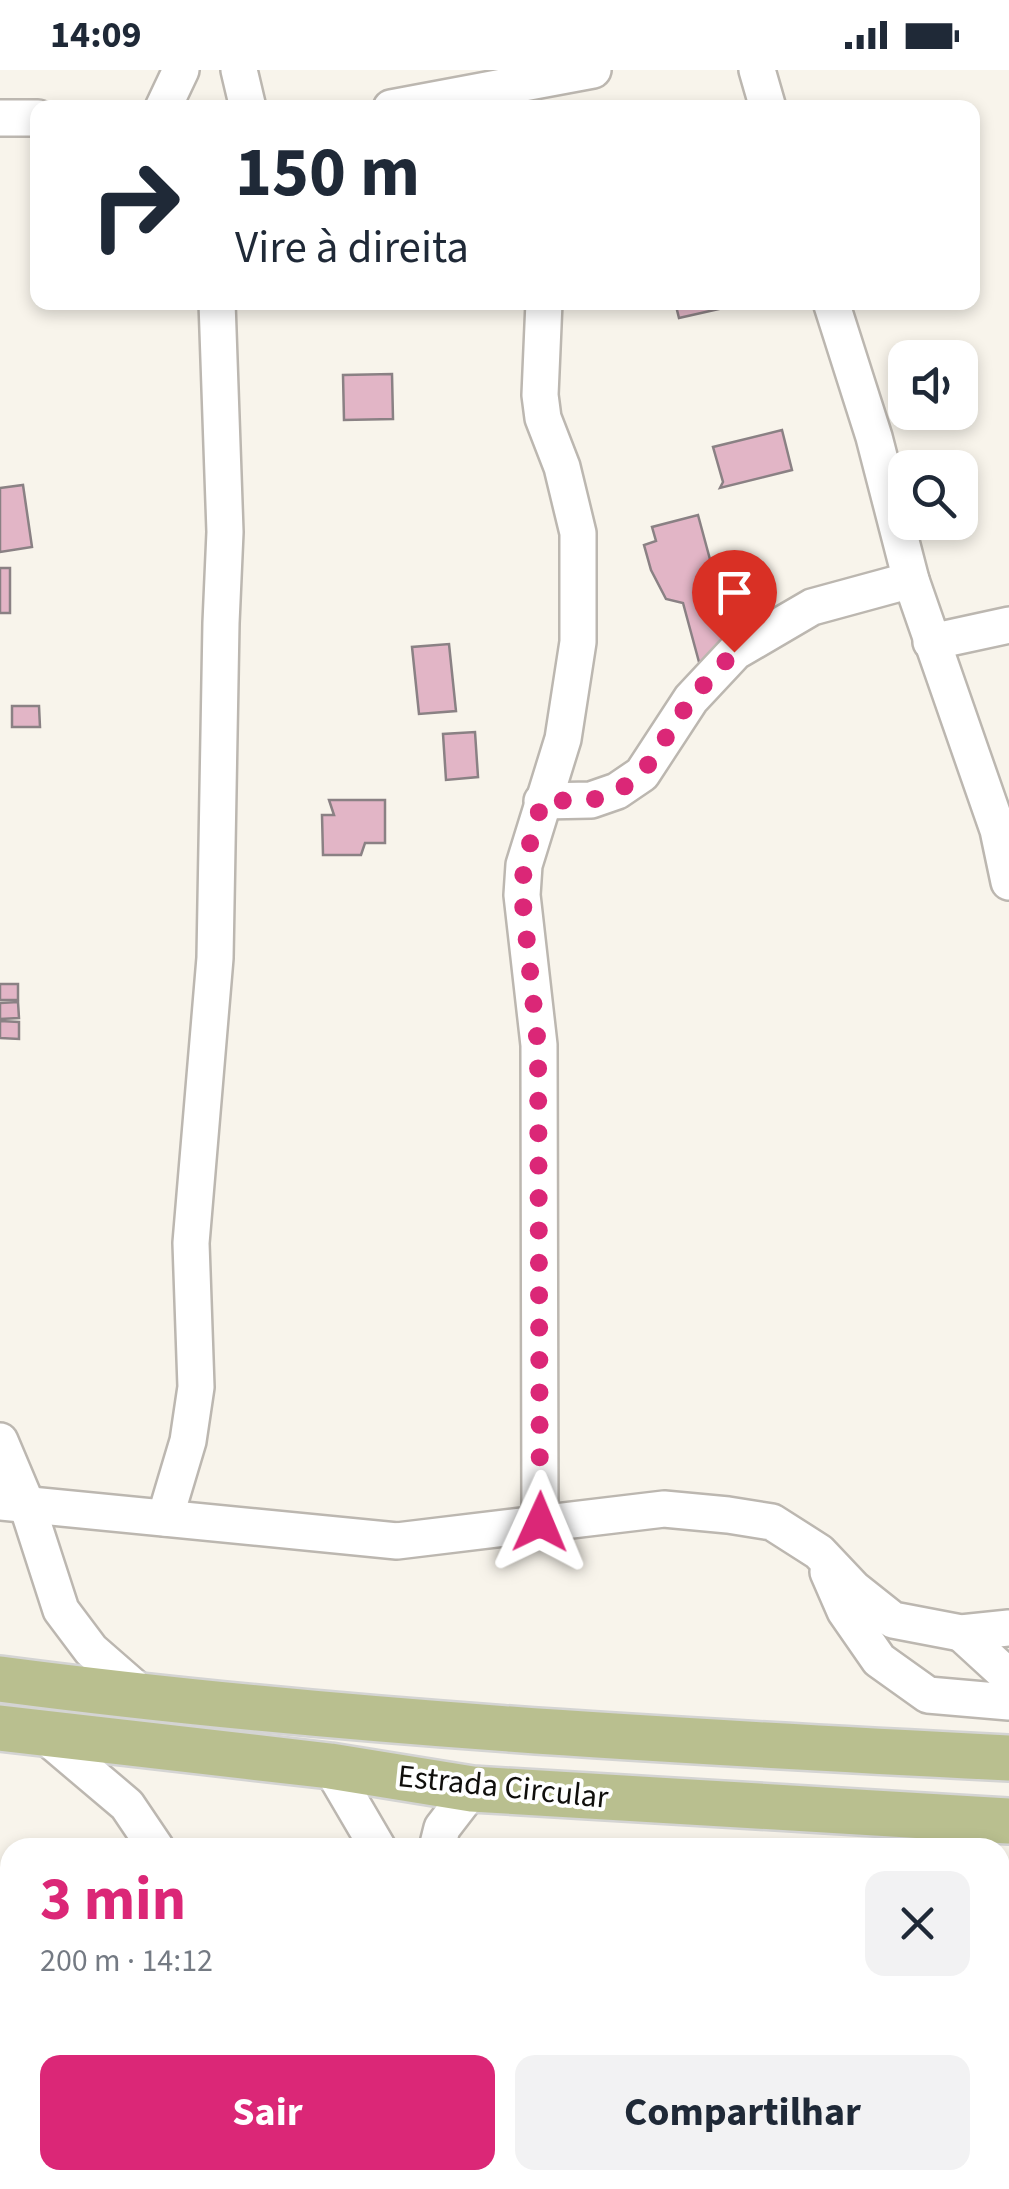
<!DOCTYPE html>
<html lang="pt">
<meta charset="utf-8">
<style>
:root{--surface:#fff;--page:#f2f2f3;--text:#1f2937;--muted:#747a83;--accent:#db2777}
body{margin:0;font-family:"Source Sans 3",sans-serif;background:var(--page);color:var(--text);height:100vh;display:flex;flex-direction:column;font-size:38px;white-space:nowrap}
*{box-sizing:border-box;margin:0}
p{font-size:32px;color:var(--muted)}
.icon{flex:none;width:55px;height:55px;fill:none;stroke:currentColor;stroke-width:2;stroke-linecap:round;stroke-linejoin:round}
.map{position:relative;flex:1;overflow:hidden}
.drawer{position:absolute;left:0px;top:1768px;width:1010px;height:352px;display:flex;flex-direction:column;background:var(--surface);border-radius:30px 30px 0 0;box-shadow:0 5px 15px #0003}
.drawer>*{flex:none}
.top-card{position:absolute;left:30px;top:30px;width:950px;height:210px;border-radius:20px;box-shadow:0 5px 15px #0003;background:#fff;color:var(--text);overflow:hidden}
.buttons{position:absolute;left:888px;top:270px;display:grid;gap:20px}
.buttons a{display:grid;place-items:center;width:90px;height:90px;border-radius:20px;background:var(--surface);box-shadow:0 5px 15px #0003;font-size:50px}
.pin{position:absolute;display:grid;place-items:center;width:85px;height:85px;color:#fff;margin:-102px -42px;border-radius:50% 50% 50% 0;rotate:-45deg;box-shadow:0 0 10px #0007}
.pin .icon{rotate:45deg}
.me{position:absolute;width:110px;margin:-55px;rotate:1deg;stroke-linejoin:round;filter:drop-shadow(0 0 8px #0008)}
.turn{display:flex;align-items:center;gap:35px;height:210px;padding:0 40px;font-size:45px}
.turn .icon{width:130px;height:130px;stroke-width:2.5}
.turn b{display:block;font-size:70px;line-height:85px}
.round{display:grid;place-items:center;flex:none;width:105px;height:105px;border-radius:20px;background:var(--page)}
.headline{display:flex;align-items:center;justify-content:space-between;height:170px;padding:0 40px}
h1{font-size:60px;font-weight:700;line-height:75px;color:var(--accent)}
.cta{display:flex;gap:20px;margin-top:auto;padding:20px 40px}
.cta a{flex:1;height:115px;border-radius:20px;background:var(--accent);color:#fff;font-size:40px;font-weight:700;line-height:115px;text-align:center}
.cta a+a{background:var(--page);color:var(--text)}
.status{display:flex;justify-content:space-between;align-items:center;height:70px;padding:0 50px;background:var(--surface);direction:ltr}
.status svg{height:28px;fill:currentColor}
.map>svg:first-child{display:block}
.building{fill:#e2b5c6;stroke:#8a8184;stroke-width:2.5}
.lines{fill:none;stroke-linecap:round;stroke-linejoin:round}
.minor-casing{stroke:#bcb7b0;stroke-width:40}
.major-casing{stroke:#d4d4d3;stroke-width:50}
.minor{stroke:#fff;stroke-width:35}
.major{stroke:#b9bf8f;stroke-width:45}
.route{stroke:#db2777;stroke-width:18;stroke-dasharray:0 32.4}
.labels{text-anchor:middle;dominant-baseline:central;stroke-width:8;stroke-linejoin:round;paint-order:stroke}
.street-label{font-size:32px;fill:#100f0c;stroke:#fff}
</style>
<div class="status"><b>14:09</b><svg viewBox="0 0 49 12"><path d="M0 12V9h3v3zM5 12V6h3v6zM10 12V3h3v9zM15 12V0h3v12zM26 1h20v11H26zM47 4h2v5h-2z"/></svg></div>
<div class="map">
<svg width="1009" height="2119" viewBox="0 0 1009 2119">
<rect width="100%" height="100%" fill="#f8f4eb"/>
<g class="building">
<path d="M675 232H731L732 236 679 248Z"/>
<path d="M392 304 393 349 344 350 343 305Z"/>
<path d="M782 360 792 400 720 418 723 412 713 377Z"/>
<path d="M23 415 32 477 0 482V418Z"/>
<path d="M698 445 735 582 699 592 683 533 666 529 651 500 644 475 656 471 652 457Z"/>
<rect x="0" y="498" width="10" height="45"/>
<path d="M449 574 456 641 419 644 412 577Z"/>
<path d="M12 636H39L40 657H12Z"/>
<path d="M475 662 478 707 446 710 443 664Z"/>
<path d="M329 730H385V773H365L361 785H323L322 745H334Z"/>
<rect x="0" y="914" width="18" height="16"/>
<path d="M18 932 19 948 0 949V933Z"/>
<path d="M0 951 19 952V969L0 968Z"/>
</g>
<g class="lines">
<g class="minor-casing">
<g id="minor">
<path d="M239 0 248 38"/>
<path d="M757 0 768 38"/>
<path d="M163 38 181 0"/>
<path d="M391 38 593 0"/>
<path d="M0 48H38"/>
<path d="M831 232 874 367 911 510 998 760 1009 812"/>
<path d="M931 572 1009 555"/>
<path d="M542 731 591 730 617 721 642 704 691 629 735 582 812 537 911 510"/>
<path d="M0 1371 27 1435 61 1540 91 1580 146 1628"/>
<path d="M0 1432 397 1471 664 1439 728 1445 772 1452 819 1482 854 1519 893 1550 961 1563 1009 1558"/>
<path d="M165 1448 188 1371 196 1317 191 1173 215 888 221 553 225 462 217 232"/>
<path d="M540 1452 539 975 522 825 524 795 563 669 578 572V463L562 397 543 348 540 325 544 232"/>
<path d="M828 1502 845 1541 879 1590 928 1625 1009 1632"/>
<path d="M961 1563 1009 1607"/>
<path d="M42 1663 127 1735 156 1778"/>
<path d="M330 1696 378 1778"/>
<path d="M437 1778 442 1758 472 1719"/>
<path d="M0 1865 10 1858"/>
<path d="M1000 2013 1009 1964"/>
<path d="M264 2110 268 2119"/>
<path d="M507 2110 510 2119"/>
<path d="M985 2119 986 2110"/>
</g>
</g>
<g class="major-casing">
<g id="major">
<path d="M0 1609C335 1653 672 1671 1009 1688"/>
<path d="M0 1658 330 1696 472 1719 1009 1751"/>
</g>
</g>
<use href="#minor" class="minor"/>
<use href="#major" class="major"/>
</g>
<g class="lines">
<path class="route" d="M540 1452 538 976 522 825 524 795 542 731 592 730 618 721 642 704 691 629 734 582"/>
</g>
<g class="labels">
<g class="street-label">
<text transform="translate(503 1717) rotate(6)">Estrada Circular</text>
</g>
</g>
</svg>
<div class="buttons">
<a><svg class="icon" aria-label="sound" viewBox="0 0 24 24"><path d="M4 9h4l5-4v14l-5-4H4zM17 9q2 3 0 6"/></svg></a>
<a><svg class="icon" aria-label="search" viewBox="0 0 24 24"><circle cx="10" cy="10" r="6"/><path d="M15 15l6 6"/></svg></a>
</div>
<div class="pin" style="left:734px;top:582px;background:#d93025"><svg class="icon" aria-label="arrive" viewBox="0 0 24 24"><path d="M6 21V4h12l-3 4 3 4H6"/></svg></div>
<svg class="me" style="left:540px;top:1452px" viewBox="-20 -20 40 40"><path d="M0-17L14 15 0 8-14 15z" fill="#db2777" stroke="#fff" stroke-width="4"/></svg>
<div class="top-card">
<div class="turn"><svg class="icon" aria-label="right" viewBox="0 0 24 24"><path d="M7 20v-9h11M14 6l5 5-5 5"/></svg><div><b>150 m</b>Vire à direita</div></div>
</div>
<section class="drawer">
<div class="headline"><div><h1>3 min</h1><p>200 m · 14:12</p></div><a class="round"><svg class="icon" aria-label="close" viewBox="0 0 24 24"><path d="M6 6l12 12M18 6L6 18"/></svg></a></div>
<div class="cta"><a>Sair</a><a>Compartilhar</a></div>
</section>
</div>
